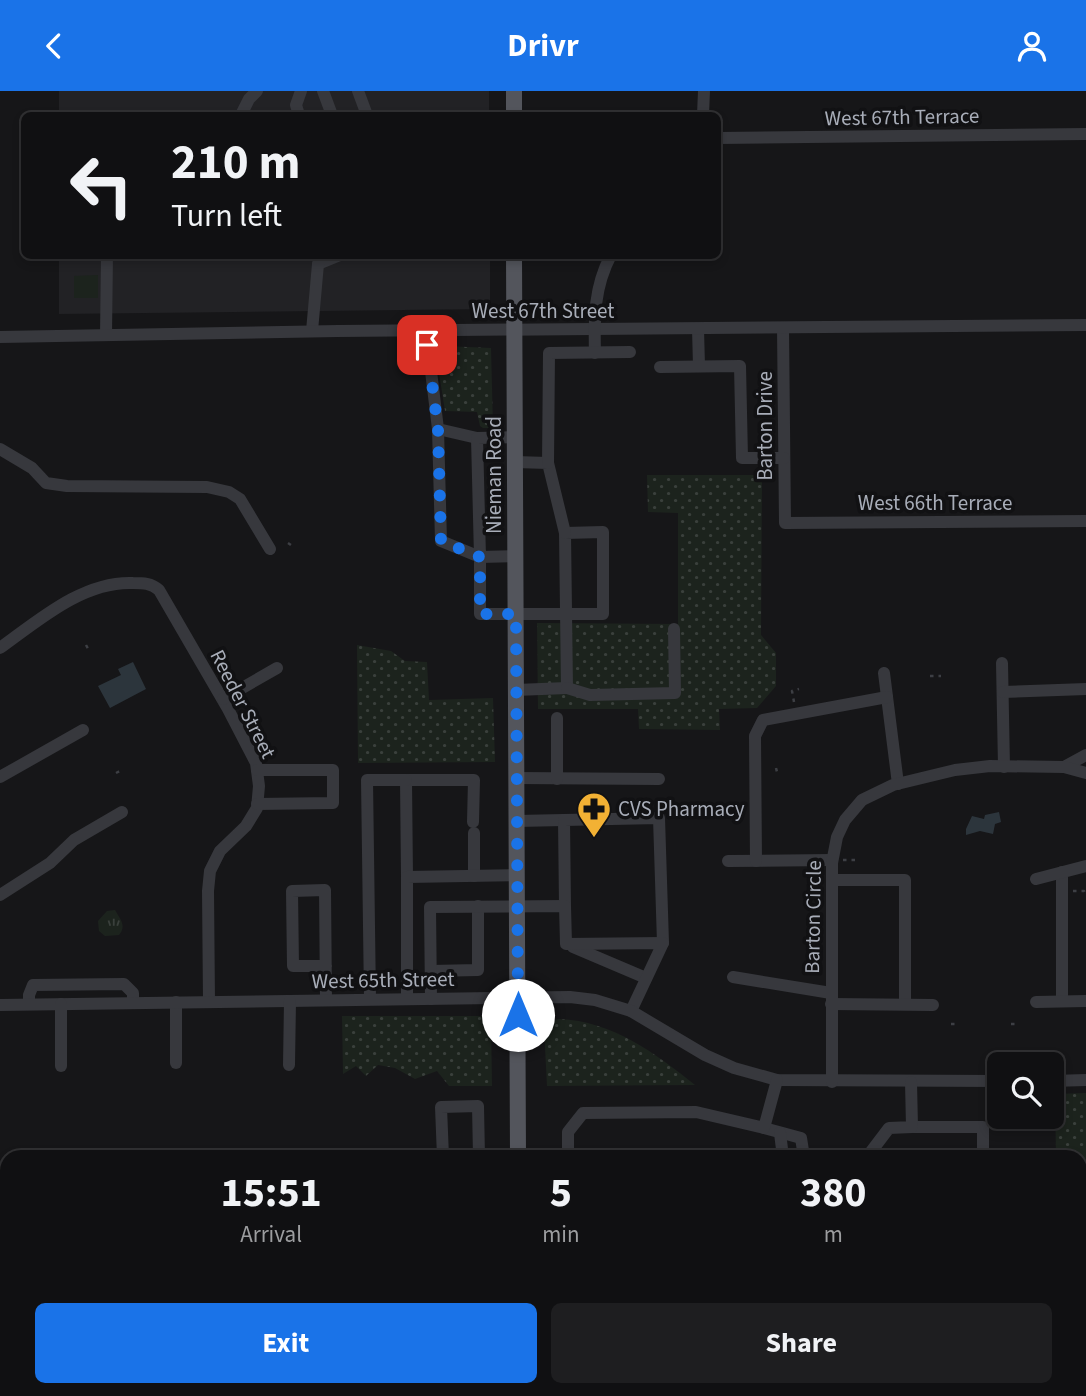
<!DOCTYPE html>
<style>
:root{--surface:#101012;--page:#1e1e20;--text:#f1f3f6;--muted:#9c9d9f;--line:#303032;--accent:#1a73e8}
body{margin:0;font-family:"Source Sans 3",sans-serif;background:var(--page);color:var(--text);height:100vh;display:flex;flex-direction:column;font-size:26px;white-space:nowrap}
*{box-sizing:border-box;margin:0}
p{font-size:23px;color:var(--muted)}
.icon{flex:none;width:38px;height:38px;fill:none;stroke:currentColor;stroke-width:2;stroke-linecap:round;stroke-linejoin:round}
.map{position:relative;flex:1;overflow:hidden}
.sheet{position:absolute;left:0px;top:1059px;width:1087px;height:247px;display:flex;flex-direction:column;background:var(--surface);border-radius:21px 21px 0 0;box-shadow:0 4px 10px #0003,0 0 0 2px var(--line)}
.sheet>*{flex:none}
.banner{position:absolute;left:21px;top:21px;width:700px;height:147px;border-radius:10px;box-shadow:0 4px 10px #0003,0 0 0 2px var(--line);background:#101012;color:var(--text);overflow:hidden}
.fabs{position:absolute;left:987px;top:961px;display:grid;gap:14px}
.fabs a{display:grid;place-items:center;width:77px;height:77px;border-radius:10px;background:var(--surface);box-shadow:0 4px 10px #0003,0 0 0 2px var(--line);font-size:35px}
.pin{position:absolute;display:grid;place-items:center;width:60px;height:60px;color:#fff;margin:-30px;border-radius:14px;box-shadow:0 4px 10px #0006}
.me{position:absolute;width:77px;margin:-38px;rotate:0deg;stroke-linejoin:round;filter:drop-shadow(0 0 5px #0008)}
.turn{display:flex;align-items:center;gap:24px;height:147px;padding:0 35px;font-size:32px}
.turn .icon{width:91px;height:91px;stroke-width:2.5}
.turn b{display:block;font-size:49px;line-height:60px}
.eta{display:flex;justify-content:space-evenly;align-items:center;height:119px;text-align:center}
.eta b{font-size:42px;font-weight:700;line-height:49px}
.button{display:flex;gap:14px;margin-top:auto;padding:14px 35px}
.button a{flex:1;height:80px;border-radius:10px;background:var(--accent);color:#fff;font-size:28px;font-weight:700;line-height:80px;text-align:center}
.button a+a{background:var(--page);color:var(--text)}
header{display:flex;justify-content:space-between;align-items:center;height:91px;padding:0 35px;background:var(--accent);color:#fff;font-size:32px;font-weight:700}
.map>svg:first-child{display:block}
.built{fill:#222225}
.grass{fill:url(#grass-dots)}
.park{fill:url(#park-tufts)}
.garden{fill:#1c231d}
.water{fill:#2c353c}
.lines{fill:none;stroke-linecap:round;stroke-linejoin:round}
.path{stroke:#3d3f44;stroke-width:2.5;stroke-dasharray:3.5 5;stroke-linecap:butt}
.minor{stroke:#37383d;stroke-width:12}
.major{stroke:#53555c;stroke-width:16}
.route{stroke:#1a73e8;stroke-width:12;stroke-dasharray:0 21.6}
.labels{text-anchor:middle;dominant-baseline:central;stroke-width:7;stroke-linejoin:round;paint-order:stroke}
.street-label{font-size:21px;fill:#a8adb8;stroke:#111113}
.poi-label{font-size:21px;fill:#a8adb8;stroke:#111113;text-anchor:start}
</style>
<header><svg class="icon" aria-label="back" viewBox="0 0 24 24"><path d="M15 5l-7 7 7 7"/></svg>Drivr<svg class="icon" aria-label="person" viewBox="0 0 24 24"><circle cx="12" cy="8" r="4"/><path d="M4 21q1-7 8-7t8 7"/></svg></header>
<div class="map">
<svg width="1086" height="1305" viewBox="0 0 1086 1305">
<defs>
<pattern id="grass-dots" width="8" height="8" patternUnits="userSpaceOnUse" patternTransform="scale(1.75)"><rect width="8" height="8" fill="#1c231d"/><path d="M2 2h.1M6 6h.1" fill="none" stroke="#3a403c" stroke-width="1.8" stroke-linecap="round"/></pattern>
<pattern id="park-tufts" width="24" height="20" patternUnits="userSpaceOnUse" patternTransform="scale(1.75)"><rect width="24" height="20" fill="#1c231d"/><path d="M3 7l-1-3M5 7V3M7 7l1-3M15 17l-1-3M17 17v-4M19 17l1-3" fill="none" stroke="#3a403c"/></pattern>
</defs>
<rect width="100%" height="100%" fill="#161618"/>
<g class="built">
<rect x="59" y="0" width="430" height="24"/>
<path d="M59 165H490V218L59 223Z"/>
</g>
<g class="grass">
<path d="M444 255 491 257 493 337H483L480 335 477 321 445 320 436 263 440 256Z"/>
<path d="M647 384H762L761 544 776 562V595L757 617 719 618 720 639 639 638 638 618H538L537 532 678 533V422L648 421Z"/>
<path d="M357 554 391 560 405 570 427 571 429 609 493 607 495 671 358 672Z"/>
<path d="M342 925H486L491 932 492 995H449L437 980 415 988 395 977 378 974 366 985 356 975 343 983Z"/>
<path d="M559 928C612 930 655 962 695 994L547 995 544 936 549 930Z"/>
<path d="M1086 1002V1136L1080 1132V1066H1056L1055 1003Z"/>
</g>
<path class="park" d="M115 819C120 828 127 835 119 844L105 845 99 840 98 830 107 820Z"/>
<path class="garden" d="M98 184V207H74V185Z"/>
<g class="water">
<path d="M133 571 146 598 110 617 98 595 121 584 118 578Z"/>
<path d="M999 721 1001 731 995 733 993 743 980 740 966 744V738L972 725 984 728 985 724Z"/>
</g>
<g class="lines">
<g class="path">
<path d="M288 452 294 456"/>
<path d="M86 554 90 561"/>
<path d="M930 585H941"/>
<path d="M794 611 792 600 799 598"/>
<path d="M776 677 777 681"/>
<path d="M116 682 120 680"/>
<path d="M843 769H857"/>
<path d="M1073 800H1084L1085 803"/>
<path d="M951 933H957"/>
<path d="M1011 933H1015"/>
</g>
<g class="minor">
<path d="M323 0 332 24"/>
<path d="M358 0 367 24"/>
<path d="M241 24 249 8 257 0"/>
<path d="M299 24 296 14 301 0"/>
<path d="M703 24 704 0"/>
<path d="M718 47 1086 43"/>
<path d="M318 173 340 164"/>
<path d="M783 237 785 432 1086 430"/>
<path d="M698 238 699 275"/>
<path d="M426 239 438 338 477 347"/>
<path d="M312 240 318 173 324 164"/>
<path d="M106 244 107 164"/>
<path d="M0 246 338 240 1086 234"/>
<path d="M595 262C594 227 594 196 611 164"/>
<path d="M660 276 740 275 742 367H784"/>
<path d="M438 338 441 450 480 466V523C521 523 562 523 603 523V441L565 442 567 597 516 599"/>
<path d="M515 346 477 347 480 466 515 465"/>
<path d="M0 358 32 377 46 392 67 395 207 396 229 401 240 408 270 458"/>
<path d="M515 371 548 372 565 442"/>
<path d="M548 372 549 262 630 261"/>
<path d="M0 557C39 529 83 490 133 492 143 492 151 492 159 499L228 618 256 672 259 695 257 717 246 735 220 760 210 780 208 800 209 911"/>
<path d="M1002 572 1004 676"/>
<path d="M884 582 898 693"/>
<path d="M567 597 590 604 675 602 674 538"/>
<path d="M1003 601 1086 598"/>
<path d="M223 608 277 577"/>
<path d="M1064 676 1086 664"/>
<path d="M257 679H333V712L257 713"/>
<path d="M0 686 83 639"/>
<path d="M517 687 659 688"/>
<path d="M557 688V627"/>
<path d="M517 730 564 729"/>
<path d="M728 770 832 769"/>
<path d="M756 770 755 645 763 629 887 606"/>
<path d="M1062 781V910"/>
<path d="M474 785V742"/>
<path d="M407 786 406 689H474L473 731"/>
<path d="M1036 788 1086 775"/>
<path d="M832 789H905V913"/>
<path d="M0 804 50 772 74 749 122 721"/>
<path d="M565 815 564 729 659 727 663 852"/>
<path d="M573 856 646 887"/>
<path d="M326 875H293L292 800 325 799 326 909"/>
<path d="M431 880 478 879V815"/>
<path d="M733 886 831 902"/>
<path d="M370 908 367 689H406"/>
<path d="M407 908V786L517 784"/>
<path d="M431 908 430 816 565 815 566 853 663 852 631 920"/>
<path d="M176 911V972"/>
<path d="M1036 911 1086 910"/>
<path d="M29 913V904L33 894 124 893 133 902V912"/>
<path d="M831 913 933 914"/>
<path d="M0 914 570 906 595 909 631 920 705 964 734 977 777 989 999 990"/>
<path d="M289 974 290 910"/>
<path d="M61 975V913"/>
<path d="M1052 990 1086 989"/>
<path d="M832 991V772L837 746 845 729 862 709 893 694 955 679 990 675 1064 676 1086 682"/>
<path d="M912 1036H983V1066"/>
<path d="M764 1037 801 1047 804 1066"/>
<path d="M780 1042 783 1066"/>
<path d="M443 1066 441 1016 478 1015 479 1066"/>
<path d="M568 1066V1041L583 1022 696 1021 764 1037 777 989"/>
<path d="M867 1066 889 1037 912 1036 911 991"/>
<path d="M0 1157 7 1154"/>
<path d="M202 1298V1305"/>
<path d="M652 1298V1305"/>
<path d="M772 1298 773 1305"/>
<path d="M813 1298V1305"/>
<path d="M926 1298 927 1305"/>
<path d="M1042 1298V1305"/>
<path d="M1079 1298V1305"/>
<path d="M520 1301H549L562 1298"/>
</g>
<g class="major">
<path d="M514 0V24"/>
<path d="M514 164 518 1066"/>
<path d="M520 1298V1305"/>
</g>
</g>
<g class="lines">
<path class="route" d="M427 254 438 338 441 450 480 466V523H516L518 924"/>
</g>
<defs>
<g id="pharmacy-pin" transform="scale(1.75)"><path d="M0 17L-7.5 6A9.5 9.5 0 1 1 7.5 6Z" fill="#f2b134" stroke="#111113"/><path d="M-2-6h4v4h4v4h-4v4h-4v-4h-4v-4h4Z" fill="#111"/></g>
</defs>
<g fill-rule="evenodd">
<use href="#pharmacy-pin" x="594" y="718"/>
</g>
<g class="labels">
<g class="street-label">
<text transform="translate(902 26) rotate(-1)">West 67th Terrace</text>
<text x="543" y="220">West 67th Street</text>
<text transform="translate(765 335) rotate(-90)">Barton Drive</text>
<text transform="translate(494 384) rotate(-90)">Nieman Road</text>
<text x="935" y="412">West 66th Terrace</text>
<text transform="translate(243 613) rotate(63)">Reeder Street</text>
<text transform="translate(813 826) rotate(-89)">Barton Circle</text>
<text transform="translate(383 889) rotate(-1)">West 65th Street</text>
</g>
<g class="poi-label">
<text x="618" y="718">CVS Pharmacy</text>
</g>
</g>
</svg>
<div class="fabs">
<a><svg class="icon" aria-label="search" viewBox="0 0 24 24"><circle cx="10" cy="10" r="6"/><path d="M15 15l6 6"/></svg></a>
</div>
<div class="pin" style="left:427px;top:254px;background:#d93025"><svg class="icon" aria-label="arrive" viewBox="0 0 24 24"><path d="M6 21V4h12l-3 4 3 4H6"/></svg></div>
<svg class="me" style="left:518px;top:924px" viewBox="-20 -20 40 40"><circle r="19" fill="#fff"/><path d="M0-13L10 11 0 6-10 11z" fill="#1a73e8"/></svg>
<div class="banner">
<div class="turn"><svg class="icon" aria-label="left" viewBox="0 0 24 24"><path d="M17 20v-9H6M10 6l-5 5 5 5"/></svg><div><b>210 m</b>Turn left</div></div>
</div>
<section class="sheet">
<div class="eta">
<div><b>15:51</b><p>Arrival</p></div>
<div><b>5</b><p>min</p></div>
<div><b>380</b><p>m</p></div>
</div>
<div class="button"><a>Exit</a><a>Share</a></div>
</section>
</div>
